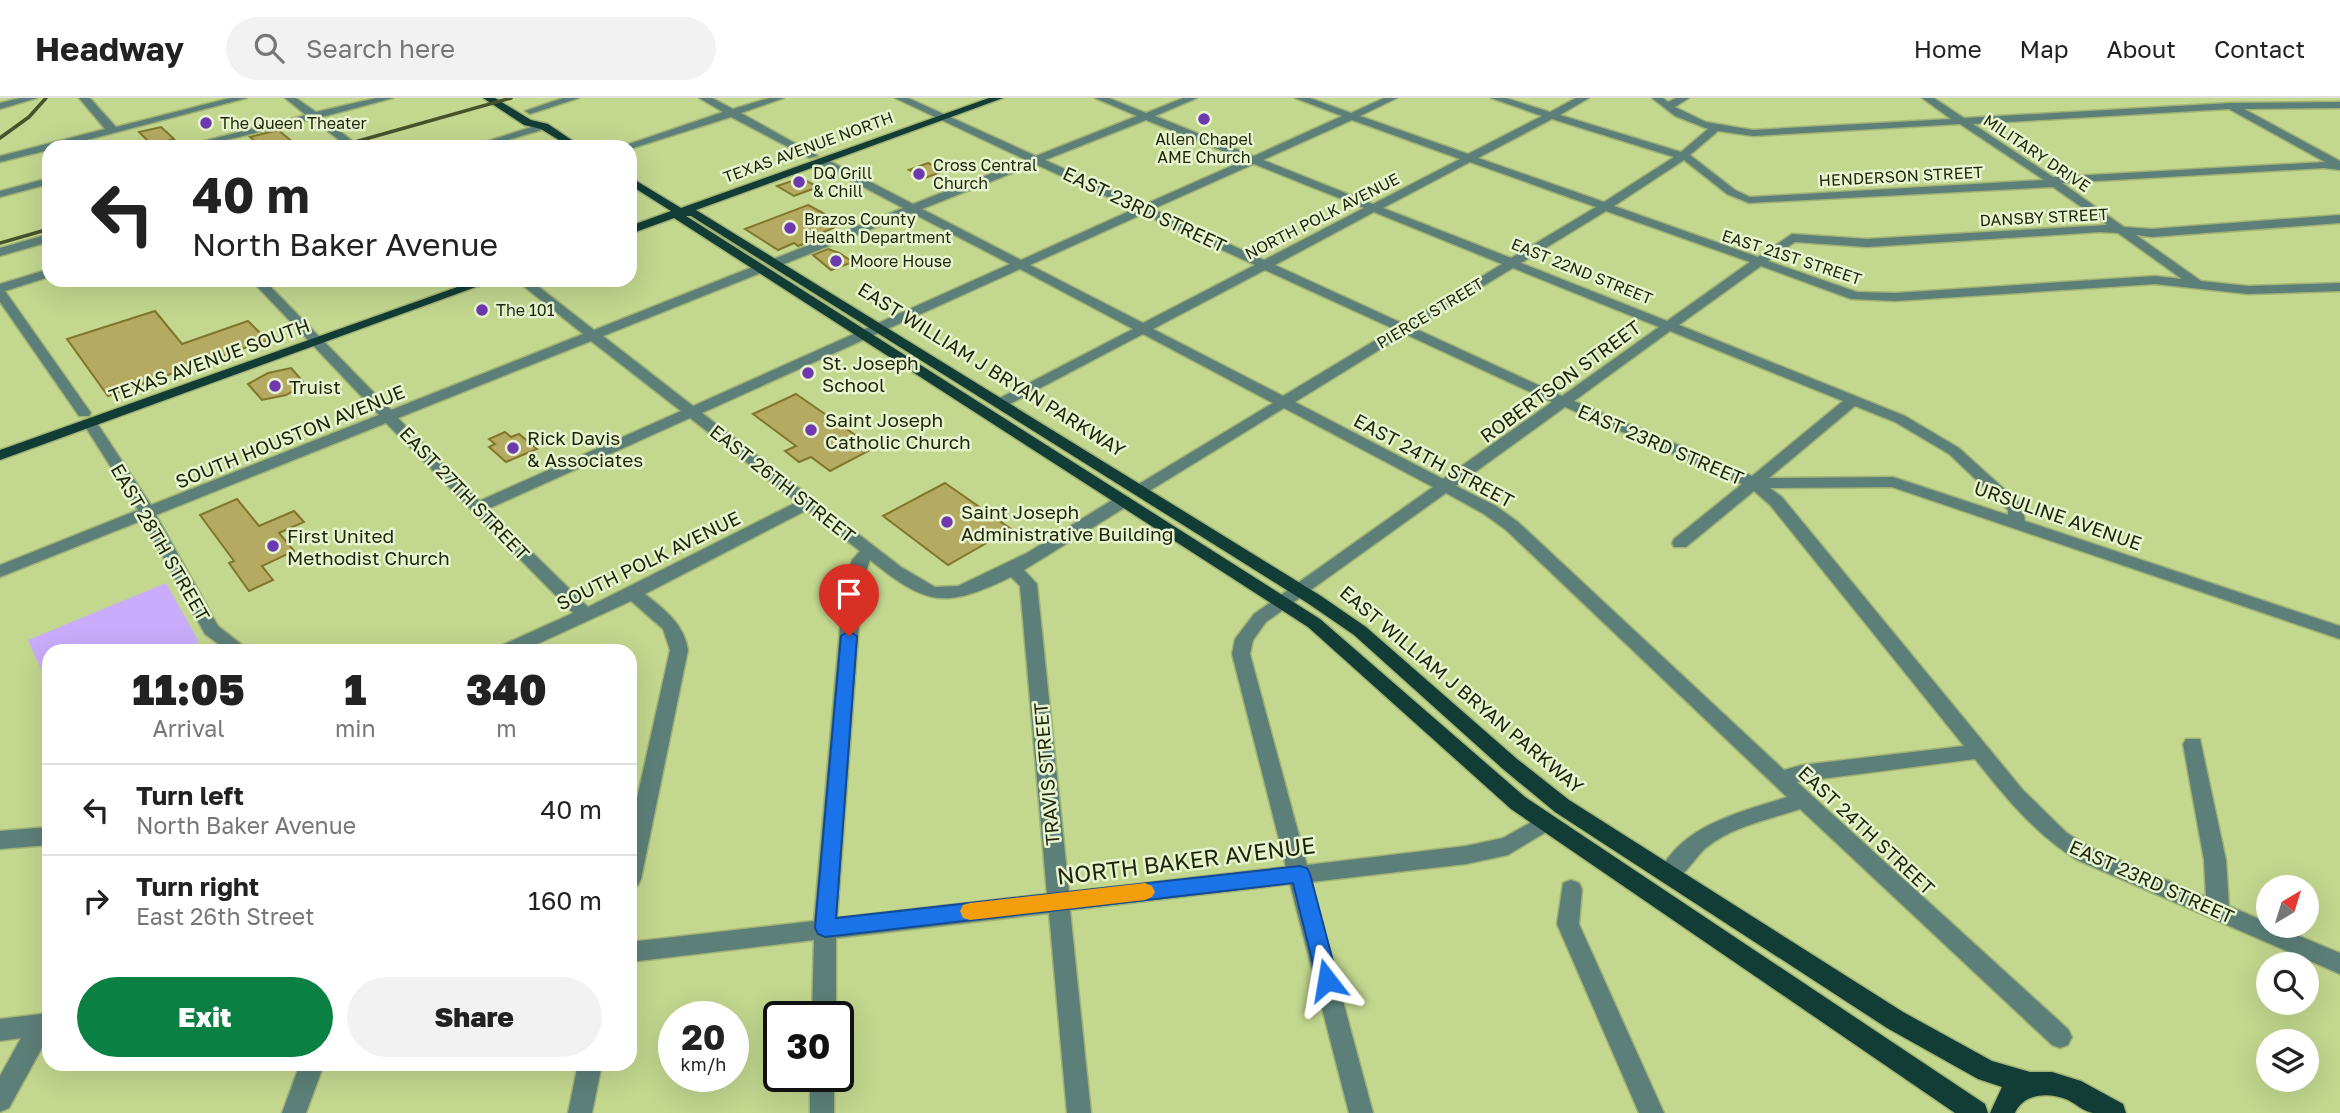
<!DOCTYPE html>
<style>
:root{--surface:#fff;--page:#f2f2f2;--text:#222;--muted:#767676;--line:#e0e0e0;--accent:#0b8043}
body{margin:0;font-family:"Golos Text",sans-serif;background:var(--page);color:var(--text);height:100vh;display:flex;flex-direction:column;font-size:26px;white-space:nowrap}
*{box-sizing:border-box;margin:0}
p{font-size:23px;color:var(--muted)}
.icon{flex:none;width:38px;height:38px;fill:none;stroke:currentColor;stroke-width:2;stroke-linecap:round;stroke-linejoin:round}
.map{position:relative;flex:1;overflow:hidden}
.drawer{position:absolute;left:42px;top:546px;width:595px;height:427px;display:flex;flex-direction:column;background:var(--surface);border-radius:21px;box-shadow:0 7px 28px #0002}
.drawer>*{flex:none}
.guide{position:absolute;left:42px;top:42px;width:595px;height:147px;border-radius:21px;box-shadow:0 7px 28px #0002;background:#fff;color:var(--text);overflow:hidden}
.needle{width:46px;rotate:38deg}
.controls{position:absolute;left:2256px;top:777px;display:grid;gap:14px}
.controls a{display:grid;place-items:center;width:63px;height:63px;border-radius:50%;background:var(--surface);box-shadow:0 7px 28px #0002;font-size:35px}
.speed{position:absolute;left:658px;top:903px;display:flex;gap:14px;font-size:35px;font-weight:700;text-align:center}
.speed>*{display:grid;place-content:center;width:91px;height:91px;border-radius:50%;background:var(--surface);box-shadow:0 7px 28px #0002;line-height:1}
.speed small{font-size:18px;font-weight:400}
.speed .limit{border:4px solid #111;border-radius:10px;background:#fff;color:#111}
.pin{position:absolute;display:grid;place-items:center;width:60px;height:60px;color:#fff;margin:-72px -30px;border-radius:50% 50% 50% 0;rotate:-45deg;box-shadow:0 0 7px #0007}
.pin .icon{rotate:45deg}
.me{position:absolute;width:77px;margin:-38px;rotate:346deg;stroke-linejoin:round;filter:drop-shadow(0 0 5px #0008)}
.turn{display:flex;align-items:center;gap:24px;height:147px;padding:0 35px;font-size:32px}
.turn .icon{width:91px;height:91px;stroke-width:2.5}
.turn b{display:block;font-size:49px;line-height:60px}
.eta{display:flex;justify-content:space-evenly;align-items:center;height:119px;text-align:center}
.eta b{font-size:42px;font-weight:800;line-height:49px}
.button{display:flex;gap:14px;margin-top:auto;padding:14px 35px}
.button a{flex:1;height:80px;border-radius:42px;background:var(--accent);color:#fff;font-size:28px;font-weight:800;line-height:80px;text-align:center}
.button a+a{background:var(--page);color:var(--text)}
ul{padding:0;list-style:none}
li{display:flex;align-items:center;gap:21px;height:91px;padding:0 35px;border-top:2px solid var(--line)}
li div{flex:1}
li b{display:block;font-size:26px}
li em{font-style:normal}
header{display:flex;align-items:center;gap:42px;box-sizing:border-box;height:98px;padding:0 35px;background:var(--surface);border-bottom:2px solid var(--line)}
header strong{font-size:33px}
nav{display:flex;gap:38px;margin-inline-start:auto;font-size:24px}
.search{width:490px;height:63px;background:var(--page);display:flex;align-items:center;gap:18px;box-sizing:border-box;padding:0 24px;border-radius:38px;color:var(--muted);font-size:26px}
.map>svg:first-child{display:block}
.green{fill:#c9acfb}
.building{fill:#b5aa61;stroke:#81762b;stroke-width:2}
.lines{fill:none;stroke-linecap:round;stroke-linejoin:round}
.minor-casing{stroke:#a2b374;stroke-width:3}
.major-casing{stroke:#a2b374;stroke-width:3}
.minor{fill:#5c8079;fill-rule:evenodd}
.major{fill:#113d36;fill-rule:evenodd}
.rail{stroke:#47512a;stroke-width:3.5}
.route{fill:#1a73e8;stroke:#114b97;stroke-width:2}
.slow{fill:#f59e0b}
.poi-dot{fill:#6e38ae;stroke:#e8f3d0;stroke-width:2.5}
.labels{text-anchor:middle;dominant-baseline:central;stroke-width:5;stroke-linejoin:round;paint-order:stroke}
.far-poi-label{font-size:16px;fill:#1e2508;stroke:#e8f3d0;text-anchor:start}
.far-street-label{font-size:16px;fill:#1e2508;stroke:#e8f3d0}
.street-label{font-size:19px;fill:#1e2508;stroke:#e8f3d0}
.poi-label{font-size:19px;fill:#1e2508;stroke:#e8f3d0;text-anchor:start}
.near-street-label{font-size:23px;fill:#1e2508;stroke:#e8f3d0}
</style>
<header>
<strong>Headway</strong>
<div class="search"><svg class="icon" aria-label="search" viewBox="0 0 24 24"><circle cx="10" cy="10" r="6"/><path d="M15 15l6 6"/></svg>Search here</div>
<nav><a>Home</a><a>Map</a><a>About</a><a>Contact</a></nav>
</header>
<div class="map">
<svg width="2340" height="1015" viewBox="0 0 2340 1015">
<rect width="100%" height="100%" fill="#c3d78f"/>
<path class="green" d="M166 485 199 544 177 553H49V590L28 542Z"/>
<g class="building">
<path d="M161 29 174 41 152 47 139 34Z"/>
<path d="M278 32 299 49H262L250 39Z"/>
<path d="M928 65 944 73 925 80 909 72Z"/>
<path d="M801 80 818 89 794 98 777 88Z"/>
<path d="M808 107 843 126 809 140 814 142 798 148 794 145 778 152 745 131Z"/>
<path d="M828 151 839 155 853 164 831 172 813 157Z"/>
<path d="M155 213 182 246 248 223 267 242 108 298 67 241Z"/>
<path d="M291 270 305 286 286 297 262 302 248 286 268 275Z"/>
<path d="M796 296 874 350 830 373 811 359 799 364 785 353 796 348 753 316Z"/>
<path d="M505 334 511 339 519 336 537 351 506 364 489 349 495 346 489 341Z"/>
<path d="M945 385 1011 431 948 467 883 418Z"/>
<path d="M237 401 259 428 294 413 304 424 279 435 294 453 262 468 273 482 249 493 229 465 234 463 200 417Z"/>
</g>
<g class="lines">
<g class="minor-casing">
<g id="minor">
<path d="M20 0H37L0 11V5Z"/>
<path d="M79 0H90L116 29 230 0H247L60 49H49V52L0 64V58L105 31Z"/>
<path d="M285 0H296L316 14 376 0H393L322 19 360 49H348L312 21 198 49H180L306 17Z"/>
<path d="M563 0H579L530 16 525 13Z"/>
<path d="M699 0H712L733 11 769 0H784L741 15 818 58 809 60 731 19 630 51 620 49 723 14Z"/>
<path d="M895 0H908L1036 58 1137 18 1095 0H1109L1146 15 1183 0H1197L1155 18 1254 58 1342 18 1295 0H1310L1351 15 1384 0H1397L1360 18 1468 56 1542 18 1491 0H1506L1550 14 1576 0H1589L1560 17 1681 54 1708 31 1675 18 1652 0H1663L1668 4 1676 0H1689L1675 9 1706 24 1753 32 1951 21 1922 0H1934L1964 20 2231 5 2340 4V10L2244 11 2340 63V72L2324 70 2062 85 2124 129 2152 131 2340 117V125L2152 139 2136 137 2201 183 2248 188 2340 185V193L2248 196 2155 186 1895 203 1851 201 1761 168 1679 227 1905 318 1959 350 2022 407 2025 423 2340 528V541L1892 389 1770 390 1782 399 2023 692 2067 735 2091 750 2206 799 2204 762 2183 646 2186 641H2200L2226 762 2229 808 2268 825V828H2275L2340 855V876L2077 762C2035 736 2005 699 1975 661L1797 684 2068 931 2072 939 2068 947 2060 950 2052 947 1800 711C1768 722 1734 728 1707 749 1693 760 1681 789 1661 782L1658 776C1683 726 1739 715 1787 699L1506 432 1484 416 1446 395 1266 524 1253 542 1250 556 1307 767 1466 748 1503 740 1544 717 1551 719 1554 725 1551 731 1508 757 1466 766 1311 784 1373 1015H1349L1290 786 1070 812 1091 1015H1067L1049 815 836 840V919H812L814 842 630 864V844L814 823 844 485 852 462 860 453 807 412 645 496C665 512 684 526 688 552L641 781 638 787 630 790V732L670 552 663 531 631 503 522 553H497L500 548 573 515 386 325 156 417 218 528 250 553H228L205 536 143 422 0 479V467L138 412 83 325 85 322H95L151 407 379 317 251 182H264L391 312 583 236 516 182H530L594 232 755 168H763V174L603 238 693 308 1010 166 912 115 779 168H771V162L903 110 818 65V61H826L913 106 1026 62ZM2229 11 2325 64 2053 79 1973 26ZM1552 21 1674 59 1604 104 1478 60ZM1146 22 1245 62 1143 107 1045 62ZM1352 22 1460 61 1373 106 1263 62ZM1960 26 2044 82 1750 99 1735 92 1690 57 1718 33 1753 38ZM1684 62 1727 96 1749 105 2053 89 2107 127 1867 141 1792 136 1758 159 1614 108ZM1470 64 1596 109 1511 160 1383 110ZM1035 66 1134 111 1021 162 922 111ZM1254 66 1364 110 1264 162 1153 111ZM1606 113 1750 164 1667 223 1521 165ZM1374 114 1502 166 1404 226 1275 167ZM1143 116 1255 167 1143 225 1030 167ZM2100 134 2118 135 2182 181 2155 178 1895 195 1857 194 1768 163 1795 144 1867 149ZM1513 170 1659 229 1562 298 1414 230ZM1020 171 1133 231 996 302V308H1006L1143 236 1273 305 1134 389 1132 392 1134 395H1146L1284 310 1433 389 1254 516 1235 541 1232 556 1286 769 1069 794 1037 486 1024 472 1129 407 1131 403 1129 399H1117L1027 455 958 488 935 489 901 469 702 315ZM1265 172 1394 231 1283 298 1153 231ZM1670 233 1843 303 1752 378 1574 303ZM1405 236 1552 304 1443 381 1295 304ZM591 243 681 313 479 403 398 320ZM1855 308 1895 324 1949 356 2008 412V417L1893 379 1769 380ZM1565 309 1742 386 1674 441 1672 445 1674 449H1686L1754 393 1770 407 1964 648 1802 667 1784 672 1518 424 1496 408 1456 388ZM690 320 797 404 588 509 488 411ZM870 462C927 508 945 511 1011 479L1020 488 1047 796 837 820 862 485Z"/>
<path d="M544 25 549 28 548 30 485 49H469Z"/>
<path d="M49 80V86L0 99V93Z"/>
<path d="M49 136V144L0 158V150Z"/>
<path d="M49 171V179L5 193 91 315 89 318H79L0 204V186Z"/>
<path d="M49 729V747L0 751V733Z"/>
<path d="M1571 782 1579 785 1582 791 1579 826 1664 1015H1639L1557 826 1563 785Z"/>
<path d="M49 915V937L9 1010 0 1014V978L21 940 0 943V921Z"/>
<path d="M300 966H324L306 1015H282Z"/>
<path d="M578 966H602L592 1015H568Z"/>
<rect x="810" y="978" width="24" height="37"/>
</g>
</g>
<g class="major-casing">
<g id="major">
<path d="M483 0H495L531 22 548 26 582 49H570L541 31 524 27Z"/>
<path d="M989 0H1003L696 112 1321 498 1366 529 1517 661 1569 702 1903 914 1992 963 2030 974H2052L2081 983 2123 1006 2126 1015C2116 1015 2103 1015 2093 1015 2084 1014 2076 1006 2068 1002 2049 994 2024 995 2015 1015H1990L2002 989 1978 981 1887 930 1555 714 1503 671 1354 537 1309 506 691 118H686L1320 521 1525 699 1985 1006 1988 1015H1955L1511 711 1308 529 674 120 630 136V128L671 113 630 87V79L681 110Z"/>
<path d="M477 182H495L0 362V352Z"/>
</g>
</g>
<use href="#minor" class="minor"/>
<use href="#major" class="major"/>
<g class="rail">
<path d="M0 40 29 19 46 0"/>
<path d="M337 49 511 0"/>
<path d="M0 145 49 131"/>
</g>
</g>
<path class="route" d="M849 533 857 538 836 820 1300 768 1307 770 1310 776 1338 882 1334 889 1327 892 1320 889 1317 882 1293 785 825 839 818 836 815 830 841 538Z"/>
<path class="slow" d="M1145 785 1152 788 1155 794 1152 799 1145 802 970 822 963 820 960 813 963 807 970 805Z"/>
<g class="poi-dot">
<circle cx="1204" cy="21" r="7"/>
<circle cx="206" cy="25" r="7"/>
<circle cx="919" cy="76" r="7"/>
<circle cx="799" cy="84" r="7"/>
<circle cx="790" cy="130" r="7"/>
<circle cx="836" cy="163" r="7"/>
<circle cx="482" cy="212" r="7"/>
<circle cx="808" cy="275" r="7"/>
<circle cx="275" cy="288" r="7"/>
<circle cx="811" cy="332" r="7"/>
<circle cx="513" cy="350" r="7"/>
<circle cx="947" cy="424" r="7"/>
<circle cx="273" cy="448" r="7"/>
</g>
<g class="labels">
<g class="far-poi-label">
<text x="220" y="25">The Queen Theater</text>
<text x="1204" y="41" text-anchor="middle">Allen Chapel<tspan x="1204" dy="18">AME Church</tspan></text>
<text x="933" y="67">Cross Central<tspan x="933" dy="18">Church</tspan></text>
<text x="813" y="75">DQ Grill<tspan x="813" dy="18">&amp; Chill</tspan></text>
<text x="804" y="121">Brazos County<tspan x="804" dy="18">Health Department</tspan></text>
<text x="850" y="163">Moore House</text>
<text x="496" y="212">The 101</text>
</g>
<g class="far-street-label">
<text transform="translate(808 49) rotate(-20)">TEXAS AVENUE NORTH</text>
<text transform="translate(2037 55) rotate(34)">MILITARY DRIVE</text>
<text transform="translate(1901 78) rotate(-3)">HENDERSON STREET</text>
<text transform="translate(1322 118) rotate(-27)">NORTH POLK AVENUE</text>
<text transform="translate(2044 119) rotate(-3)">DANSBY STREET</text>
<text transform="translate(1792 159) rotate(18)">EAST 21ST STREET</text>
<text transform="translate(1582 173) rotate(22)">EAST 22ND STREET</text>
<text transform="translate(1430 215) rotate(-31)">PIERCE STREET</text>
</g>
<g class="street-label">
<text transform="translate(1145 111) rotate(25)">EAST 23RD STREET</text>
<text transform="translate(209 262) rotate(-20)">TEXAS AVENUE SOUTH</text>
<text transform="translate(992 271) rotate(32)">EAST WILLIAM J BRYAN PARKWAY</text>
<text transform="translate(1560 283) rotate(-36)">ROBERTSON STREET</text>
<text transform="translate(290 338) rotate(-22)">SOUTH HOUSTON AVENUE</text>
<text transform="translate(1661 346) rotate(23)">EAST 23RD STREET</text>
<text transform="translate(1434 362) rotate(28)">EAST 24TH STREET</text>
<text transform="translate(783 385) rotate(38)">EAST 26TH STREET</text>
<text transform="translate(465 395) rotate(46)">EAST 27TH STREET</text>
<text transform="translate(2058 417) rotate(19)">URSULINE AVENUE</text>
<text transform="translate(161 444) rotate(60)">EAST 28TH STREET</text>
<text transform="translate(648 462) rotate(-26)">SOUTH POLK AVENUE</text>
<text transform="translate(1462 591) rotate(40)">EAST WILLIAM J BRYAN PARKWAY</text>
<text transform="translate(1046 676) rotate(-95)">TRAVIS STREET</text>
<text transform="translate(1867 732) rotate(43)">EAST 24TH STREET</text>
<text transform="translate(2152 783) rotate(24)">EAST 23RD STREET</text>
</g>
<g class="poi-label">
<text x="822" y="264">St. Joseph<tspan x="822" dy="22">School</tspan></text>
<text x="289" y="288">Truist</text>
<text x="825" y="321">Saint Joseph<tspan x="825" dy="22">Catholic Church</tspan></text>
<text x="527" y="339">Rick Davis<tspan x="527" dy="22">&amp; Associates</tspan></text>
<text x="961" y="413">Saint Joseph<tspan x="961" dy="22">Administrative Building</tspan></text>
<text x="287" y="437">First United<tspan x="287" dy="22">Methodist Church</tspan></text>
</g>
<g class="near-street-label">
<text transform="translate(1186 762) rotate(-7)">NORTH BAKER AVENUE</text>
</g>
</g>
</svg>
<div class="controls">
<a><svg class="needle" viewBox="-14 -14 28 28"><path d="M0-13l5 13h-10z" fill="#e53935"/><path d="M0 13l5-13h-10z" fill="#767676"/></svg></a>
<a><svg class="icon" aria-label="search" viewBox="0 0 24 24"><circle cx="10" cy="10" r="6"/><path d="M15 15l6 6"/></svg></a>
<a><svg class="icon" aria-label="layers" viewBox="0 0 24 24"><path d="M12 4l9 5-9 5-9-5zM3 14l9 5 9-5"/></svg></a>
</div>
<div class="speed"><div>20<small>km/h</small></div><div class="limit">30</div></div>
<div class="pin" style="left:849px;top:538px;background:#d93025"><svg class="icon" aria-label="arrive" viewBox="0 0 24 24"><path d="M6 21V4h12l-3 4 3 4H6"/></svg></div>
<svg class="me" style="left:1327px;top:882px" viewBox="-20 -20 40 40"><path d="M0-17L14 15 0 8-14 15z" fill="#1a73e8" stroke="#fff" stroke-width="4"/></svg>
<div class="guide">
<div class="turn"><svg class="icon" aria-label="left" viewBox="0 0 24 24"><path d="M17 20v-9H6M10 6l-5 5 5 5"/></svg><div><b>40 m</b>North Baker Avenue</div></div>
</div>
<section class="drawer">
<div class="eta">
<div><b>11:05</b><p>Arrival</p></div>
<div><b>1</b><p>min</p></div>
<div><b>340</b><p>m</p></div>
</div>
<ul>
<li><svg class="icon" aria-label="left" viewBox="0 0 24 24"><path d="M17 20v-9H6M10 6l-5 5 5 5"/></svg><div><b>Turn left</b><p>North Baker Avenue</p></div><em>40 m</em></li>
<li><svg class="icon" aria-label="right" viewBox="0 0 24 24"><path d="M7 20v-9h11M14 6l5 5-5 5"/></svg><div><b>Turn right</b><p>East 26th Street</p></div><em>160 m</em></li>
</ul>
<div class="button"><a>Exit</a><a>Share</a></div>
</section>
</div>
